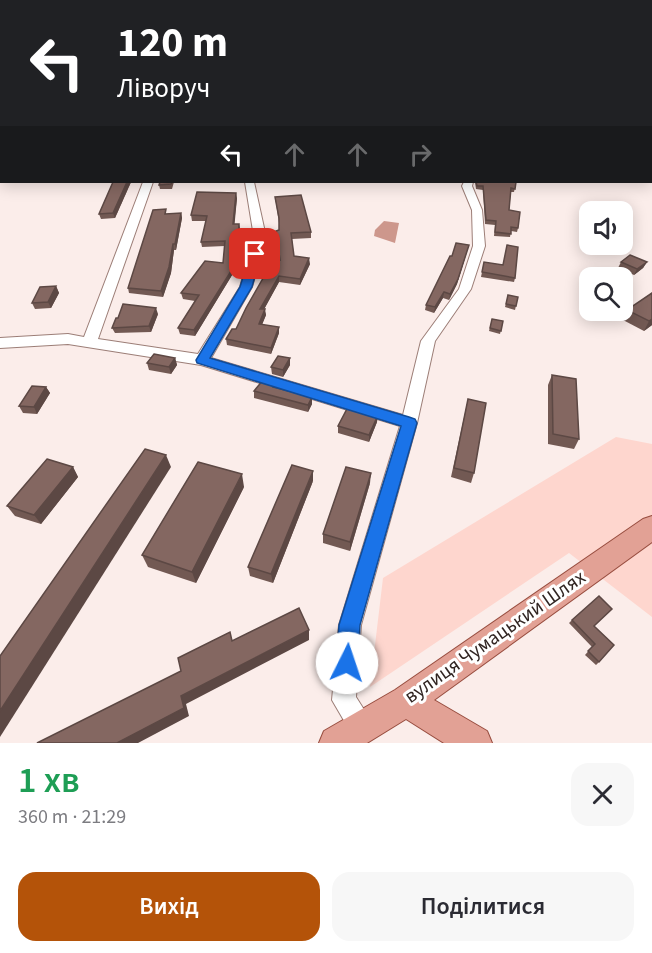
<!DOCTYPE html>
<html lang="uk">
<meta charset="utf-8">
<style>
:root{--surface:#fff;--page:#f7f7f7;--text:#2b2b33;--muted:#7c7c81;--accent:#b45309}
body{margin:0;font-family:"Source Sans 3",sans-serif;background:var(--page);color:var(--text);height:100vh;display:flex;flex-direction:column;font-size:22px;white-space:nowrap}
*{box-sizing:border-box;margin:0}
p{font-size:20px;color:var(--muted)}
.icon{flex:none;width:33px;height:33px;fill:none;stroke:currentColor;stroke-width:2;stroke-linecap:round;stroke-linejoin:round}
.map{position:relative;height:743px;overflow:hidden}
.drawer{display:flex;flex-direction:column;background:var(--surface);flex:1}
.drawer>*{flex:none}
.top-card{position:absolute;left:0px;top:0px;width:652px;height:183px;box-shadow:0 3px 15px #0003;background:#202124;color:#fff;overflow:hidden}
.controls{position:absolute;left:579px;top:201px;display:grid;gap:12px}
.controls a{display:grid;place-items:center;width:54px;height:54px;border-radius:12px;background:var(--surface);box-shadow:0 3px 15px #0003;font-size:30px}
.pin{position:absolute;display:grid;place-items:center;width:51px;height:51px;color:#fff;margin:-26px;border-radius:12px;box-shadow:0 3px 9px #0006}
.me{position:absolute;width:66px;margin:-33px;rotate:4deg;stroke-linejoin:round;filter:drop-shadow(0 0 4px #0008)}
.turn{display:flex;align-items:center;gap:21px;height:126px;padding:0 18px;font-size:27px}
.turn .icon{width:78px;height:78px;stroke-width:2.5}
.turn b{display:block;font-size:42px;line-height:51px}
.lanes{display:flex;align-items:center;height:57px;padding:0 18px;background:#0003;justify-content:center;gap:30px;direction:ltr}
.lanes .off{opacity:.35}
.round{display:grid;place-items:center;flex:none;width:63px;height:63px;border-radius:18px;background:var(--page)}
.head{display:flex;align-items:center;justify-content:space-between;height:102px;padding:0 18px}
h1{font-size:36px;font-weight:600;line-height:45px;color:#1e9e55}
.cta{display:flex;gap:12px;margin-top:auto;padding:12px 18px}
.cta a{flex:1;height:69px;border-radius:18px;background:var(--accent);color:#fff;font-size:24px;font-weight:600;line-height:69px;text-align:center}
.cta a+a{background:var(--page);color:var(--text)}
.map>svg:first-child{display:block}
.green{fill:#fed6ce}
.water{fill:#cd978c}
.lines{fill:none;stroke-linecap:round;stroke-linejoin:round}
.minor-casing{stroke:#9c7e77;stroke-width:2}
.major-casing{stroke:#984d3f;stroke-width:2}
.minor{fill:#fff;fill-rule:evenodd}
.major{fill:#e2a195;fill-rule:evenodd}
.wall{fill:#725953}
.shaded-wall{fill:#5c4844}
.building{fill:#846761;stroke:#5c4844;stroke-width:1.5}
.route{fill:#1a73e8;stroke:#114b97;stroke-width:1.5}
.labels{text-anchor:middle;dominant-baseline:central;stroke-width:6;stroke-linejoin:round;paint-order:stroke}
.near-street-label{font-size:20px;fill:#312522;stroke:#fff}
</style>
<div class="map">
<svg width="652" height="743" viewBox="0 0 652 743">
<rect width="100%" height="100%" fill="#fbedea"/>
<path class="green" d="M616 437 652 444V617L569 553 370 687 383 578Z"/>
<path class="water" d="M384 221 399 223 395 243 374 236 375 230Z"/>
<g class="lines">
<g class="minor-casing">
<path id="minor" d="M143 182H153L98 339 198 354 240 287 254 237 245 182H254L266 237 252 287 211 358 403 415 421 341 459 289 473 246 472 210 462 186 464 182H473L472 186 482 210 485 246 471 289 435 341 417 423 361 625 356 697 375 727 371 736 362 740 353 736 332 700 339 625 400 426 201 365 68 344 0 348V338L68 334 84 337Z"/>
</g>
<g class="major-casing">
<path id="major" d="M652 516V542L434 700 487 731 492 743H444L406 719 367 743H319L324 731 395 690 643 519Z"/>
</g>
<use href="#minor" class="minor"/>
<use href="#major" class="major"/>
</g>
<g class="wall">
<path d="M113 182H131L115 218 101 219 99 214Z"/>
<path d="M160 182H174L172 189H160L159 185Z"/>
<path d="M475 182H516L514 192H511L509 210 518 228 517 232 511 231 510 237 494 236 495 225 485 224 483 190 476 189Z"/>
<path d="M275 197 311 232V238L292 239 294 256 310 264 300 285 279 282 264 309 266 315 262 324 279 333 271 354 227 345 226 339 236 329 280 260 279 223Z"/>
<path d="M237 198 234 224H239L240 229 239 251 243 257 195 336 180 334 178 328 195 301 183 299 181 293 223 263 225 246 202 247 201 242 206 221H192L191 215Z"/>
<path d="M181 213 182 218 176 250H174L171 273 163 297 129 293 128 288 167 214Z"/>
<path d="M469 245 457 284 449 300 443 298 434 313 425 310 426 305 452 256Z"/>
<path d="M484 262 515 278 514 282 481 277Z"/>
<path d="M621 262H647L643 268 634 275 618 268Z"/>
<path d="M56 286 59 293 51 308 35 309 32 303Z"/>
<path d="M652 293V325L644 331 623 320 627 310Z"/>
<path d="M508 295 518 297 515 310 505 307Z"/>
<path d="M158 314 151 332 115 333 112 328Z"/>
<path d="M492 319 503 321 500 334 489 331Z"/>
<path d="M175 358 177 365 171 374 149 370 147 363Z"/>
<path d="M290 365 283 377 272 374 271 367Z"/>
<path d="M552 375 579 439 574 449 548 444V385Z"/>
<path d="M46 387 50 393 37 414 23 413 19 406Z"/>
<path d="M254 391 312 397V404L308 412 254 398Z"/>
<path d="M468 399 474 473 471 483 451 477Z"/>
<path d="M377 422 369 442 338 433V426Z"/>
<path d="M73 467 78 477 41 524 15 516 7 506Z"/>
<path d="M313 481 273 583 250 576 248 567Z"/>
<path d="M370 483 350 551 323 543V534Z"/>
<path d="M244 487 196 583 148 567 142 555Z"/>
<path d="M612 609 594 626 599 662 596 665 585 655 592 647 569 623 572 620Z"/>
</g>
<g class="shaded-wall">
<path d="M127 182H131L115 218 113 213Z"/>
<path d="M236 193 237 198 234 230 233 224Z"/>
<path d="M181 213 182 218 176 250 175 244Z"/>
<path d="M239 224 240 229 238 256 237 251Z"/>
<path d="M173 244 174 250 171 273 163 297 161 291Z"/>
<path d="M469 245 457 284 449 300 450 294Z"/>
<path d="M243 252V257L195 336 194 330Z"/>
<path d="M309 258 310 264 300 285V279Z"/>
<path d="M647 262 643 268 634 275 637 269Z"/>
<path d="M279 276V282L261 315 260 309Z"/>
<path d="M56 286 59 293 51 308 48 302Z"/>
<path d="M444 292 443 298 434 313 435 307Z"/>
<path d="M156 308 158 314 151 332 149 326Z"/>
<path d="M265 309 266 315 260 330 259 324Z"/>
<path d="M652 319V325L644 331 649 321Z"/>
<path d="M279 327V333L271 354V348Z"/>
<path d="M175 358 177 365 171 374 169 367Z"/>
<path d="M290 358V365L283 377V370Z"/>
<path d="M46 387 50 393 37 414 34 407Z"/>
<path d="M312 397V404L308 412V405Z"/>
<path d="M378 415 377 422 369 442V435Z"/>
<path d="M166 455 171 467 0 737V711Z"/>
<path d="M73 467 78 477 41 524 34 515Z"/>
<path d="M313 471V481L273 583 271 574Z"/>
<path d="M371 473 370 483 350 551V542Z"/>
<path d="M242 474 244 487 196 583 192 572Z"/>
<path d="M309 630V640L186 704 189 716 138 743H117L181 696Z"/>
</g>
<g class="building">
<path d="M2 82V90H0V83Z"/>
<path d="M2 109V124H0V110Z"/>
<path d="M2 127V145L0 146V132Z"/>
<path d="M113 182H127L113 213 99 214Z"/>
<path d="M160 182H172L171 184 159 185Z"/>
<path d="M476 182H516L515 189 511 188 509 210 520 212 518 228 511 227V234L495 232 496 221 486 220 483 186H477Z"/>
<path d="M197 192 236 193 233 224H239L237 251 243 252 194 330 178 328 199 295 181 293 205 261 223 263 225 241 201 242 207 216 191 215Z"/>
<path d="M301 195 311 232 291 233 294 256 309 258 300 279 279 276 260 309H265L259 324 279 327 271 348 226 339 232 329H236L246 308 274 259 280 260 276 231 279 230V218L275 197Z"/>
<path d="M166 209 165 214 181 213 175 244H173L169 267 161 291 128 288 153 210Z"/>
<path d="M456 243 469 245 458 279 450 294 444 292 435 307 426 305 450 256H452Z"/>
<path d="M507 245 518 247 515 278 482 272 484 262 503 265Z"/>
<path d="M630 255 647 262 637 269 621 262Z"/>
<path d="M56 286 48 302 32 303 40 287Z"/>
<path d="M652 293V319L649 321 627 310Z"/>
<path d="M508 295 518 297 516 306 506 304Z"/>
<path d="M123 304 156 308 149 326 112 328 116 318H118Z"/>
<path d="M492 319 503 321 501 331 490 328Z"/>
<path d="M154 354 175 358 169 367 147 363Z"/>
<path d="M278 356 290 358 283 370 271 367Z"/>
<path d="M552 375 576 379 579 439 553 434Z"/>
<path d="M263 380 275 384 273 387 312 397 308 405 254 391Z"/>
<path d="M32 386 46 387 34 407 19 406Z"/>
<path d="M468 399 486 403 474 473 454 468Z"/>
<path d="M348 407 378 415 369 435 338 426Z"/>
<path d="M145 449 166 455 0 711V656Z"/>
<path d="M47 459 73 467 34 515 7 506Z"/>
<path d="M198 462 242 474 192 572 142 555Z"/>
<path d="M292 465 313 471 271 574 248 567Z"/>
<path d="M346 467 371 473 350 542 323 534Z"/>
<path d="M599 596 612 609 594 626 614 645 599 662 588 651 595 644 572 620Z"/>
<path d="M299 608 309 630 181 696 184 708 117 743H37L181 671 178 658 230 632 232 641Z"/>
</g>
<linearGradient id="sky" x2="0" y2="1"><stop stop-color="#9da8c3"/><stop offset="0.44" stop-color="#fdf7f6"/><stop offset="1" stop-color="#fdf7f6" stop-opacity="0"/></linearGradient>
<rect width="652" height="185" fill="url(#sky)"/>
<path class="route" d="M255 250 261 254 252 287 210 358 409 417 415 419 417 423 360 625 358 663 355 670 347 673 339 670 336 663 339 625 401 426 197 363 196 360 240 287 250 254Z"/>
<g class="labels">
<g class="near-street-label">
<text transform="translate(495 637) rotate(-35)">вулиця Чумацький Шлях</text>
</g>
</g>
</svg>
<div class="controls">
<a><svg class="icon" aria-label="sound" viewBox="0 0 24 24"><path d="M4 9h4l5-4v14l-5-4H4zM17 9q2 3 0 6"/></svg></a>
<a><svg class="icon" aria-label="search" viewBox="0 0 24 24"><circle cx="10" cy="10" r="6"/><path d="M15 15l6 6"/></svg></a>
</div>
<div class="pin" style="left:255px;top:254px;background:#d93025"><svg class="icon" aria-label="arrive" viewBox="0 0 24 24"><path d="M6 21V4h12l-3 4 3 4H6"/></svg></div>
<svg class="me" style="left:347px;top:663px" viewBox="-20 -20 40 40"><circle r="19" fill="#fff"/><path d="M0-13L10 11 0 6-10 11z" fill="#1a73e8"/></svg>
<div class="top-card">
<div class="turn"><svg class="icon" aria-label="left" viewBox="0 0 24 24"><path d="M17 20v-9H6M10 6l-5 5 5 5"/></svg><div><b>120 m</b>Ліворуч</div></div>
<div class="lanes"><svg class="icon" aria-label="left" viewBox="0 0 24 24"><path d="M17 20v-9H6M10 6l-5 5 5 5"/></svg><svg class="icon off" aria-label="ahead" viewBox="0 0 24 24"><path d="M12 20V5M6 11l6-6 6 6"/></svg><svg class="icon off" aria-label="ahead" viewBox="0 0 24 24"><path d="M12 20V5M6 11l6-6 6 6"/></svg><svg class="icon off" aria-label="right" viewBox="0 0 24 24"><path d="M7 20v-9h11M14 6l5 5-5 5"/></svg></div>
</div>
</div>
<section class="drawer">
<div class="head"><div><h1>1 хв</h1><p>360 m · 21:29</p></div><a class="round"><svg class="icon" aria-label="close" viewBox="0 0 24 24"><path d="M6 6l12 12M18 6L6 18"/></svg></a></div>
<div class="cta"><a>Вихід</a><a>Поділитися</a></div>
</section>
